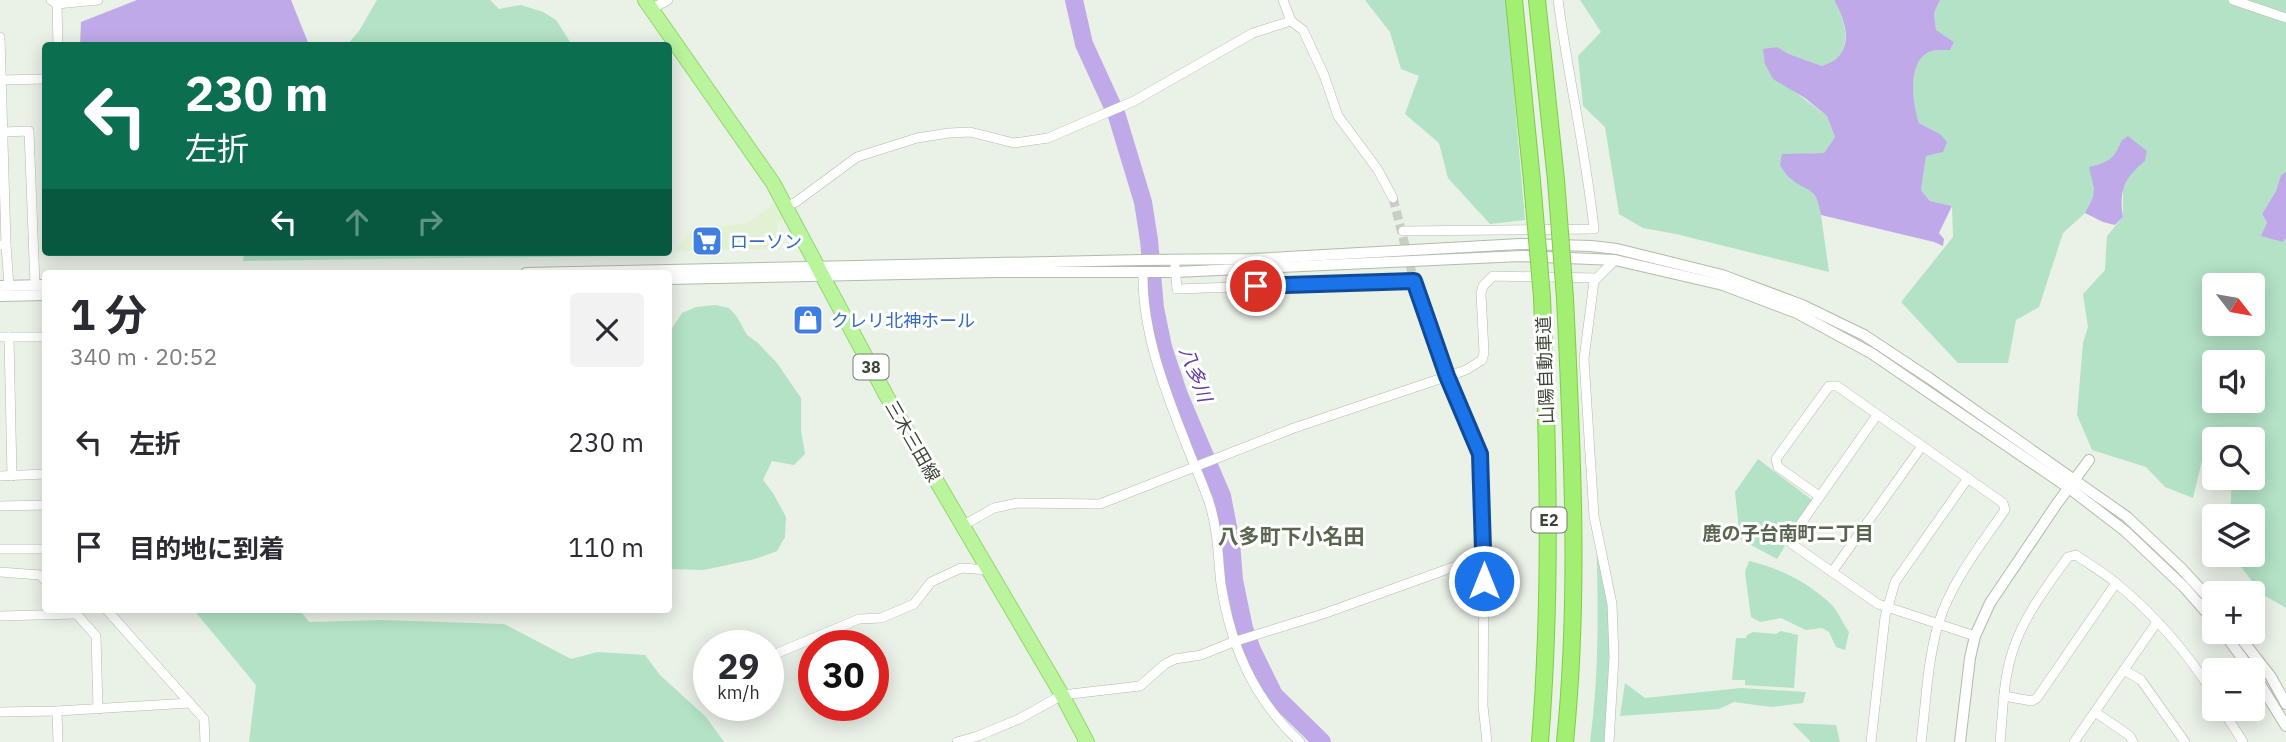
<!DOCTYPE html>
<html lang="ja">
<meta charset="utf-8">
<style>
:root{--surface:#fff;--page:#f2f2f3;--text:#2b2b33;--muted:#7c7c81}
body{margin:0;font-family:"IBM Plex Sans","Noto Sans JP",sans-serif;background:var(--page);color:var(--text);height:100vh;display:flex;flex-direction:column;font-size:26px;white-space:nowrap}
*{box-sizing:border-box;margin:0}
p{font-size:23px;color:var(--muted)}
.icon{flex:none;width:38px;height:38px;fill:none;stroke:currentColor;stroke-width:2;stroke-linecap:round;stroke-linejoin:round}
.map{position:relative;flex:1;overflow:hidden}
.sheet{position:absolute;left:42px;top:270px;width:630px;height:343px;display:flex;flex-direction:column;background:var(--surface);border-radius:7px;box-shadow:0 4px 18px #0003}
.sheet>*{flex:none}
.top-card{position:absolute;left:42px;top:42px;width:630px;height:214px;border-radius:7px;box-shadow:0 4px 18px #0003;background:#0b6e4f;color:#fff;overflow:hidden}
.needle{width:46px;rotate:121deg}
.fabs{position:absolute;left:2202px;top:273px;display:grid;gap:14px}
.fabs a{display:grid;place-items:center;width:63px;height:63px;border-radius:7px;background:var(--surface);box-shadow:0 4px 18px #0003;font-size:35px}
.speed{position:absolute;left:693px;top:630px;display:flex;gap:14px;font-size:35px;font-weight:700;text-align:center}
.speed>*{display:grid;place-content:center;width:91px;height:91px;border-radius:50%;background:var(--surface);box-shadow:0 4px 18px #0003;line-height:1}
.speed small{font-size:18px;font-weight:400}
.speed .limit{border:10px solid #d22;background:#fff;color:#111}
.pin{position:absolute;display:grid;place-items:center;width:60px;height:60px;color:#fff;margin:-30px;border:4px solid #fff;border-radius:50%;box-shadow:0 2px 7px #0007}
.me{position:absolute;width:77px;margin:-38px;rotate:0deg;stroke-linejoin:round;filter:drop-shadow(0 0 5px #0008)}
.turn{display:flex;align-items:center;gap:24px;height:147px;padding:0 28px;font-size:32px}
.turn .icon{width:91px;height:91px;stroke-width:2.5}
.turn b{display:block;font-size:49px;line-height:60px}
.lanes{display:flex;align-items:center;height:66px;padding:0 28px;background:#0003;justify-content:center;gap:35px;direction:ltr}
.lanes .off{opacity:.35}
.round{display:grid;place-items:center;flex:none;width:74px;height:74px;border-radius:7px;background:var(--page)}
.head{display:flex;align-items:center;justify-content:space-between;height:119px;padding:0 28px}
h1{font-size:42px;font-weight:700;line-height:52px}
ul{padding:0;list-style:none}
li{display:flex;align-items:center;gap:21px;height:105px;padding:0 28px}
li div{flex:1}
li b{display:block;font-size:26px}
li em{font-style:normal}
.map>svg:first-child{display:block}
.commercial{fill:#e2f1d4}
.green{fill:#b3e2c6;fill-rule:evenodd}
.water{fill:#c0a9e8}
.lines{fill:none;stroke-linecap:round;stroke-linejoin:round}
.river{stroke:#c0a9e8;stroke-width:18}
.minor-tunnel{stroke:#c7cec4;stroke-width:9;stroke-dasharray:9 4.5;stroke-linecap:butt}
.minor-casing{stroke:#b1bcaa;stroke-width:10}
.tertiary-casing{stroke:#b1bcaa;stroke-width:12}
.primary-casing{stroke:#93d76f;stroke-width:16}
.motorway-casing{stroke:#7ecd45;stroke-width:18}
.minor{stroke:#fff;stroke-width:9}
.tertiary{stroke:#fff;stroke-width:10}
.primary{stroke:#baf49d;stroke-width:14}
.motorway{stroke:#a3ef74;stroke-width:16}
.motorway-bridge-casing{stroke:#7ecd45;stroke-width:18;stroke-linecap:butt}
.motorway-bridge{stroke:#a3ef74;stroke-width:16}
.route-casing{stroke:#114b97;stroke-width:18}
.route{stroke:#1a73e8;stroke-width:12}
.labels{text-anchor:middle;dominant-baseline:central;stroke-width:6;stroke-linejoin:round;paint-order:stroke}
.shield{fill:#fff;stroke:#767c72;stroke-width:2}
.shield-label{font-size:16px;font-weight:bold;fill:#3c4436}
.shop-label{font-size:18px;fill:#366cbe;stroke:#fff;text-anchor:start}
.street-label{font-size:18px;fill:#3c4436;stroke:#fff}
.water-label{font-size:19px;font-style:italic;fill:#623ba4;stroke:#fff}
.neighbourhood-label{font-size:19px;font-weight:bold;fill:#59654f;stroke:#fff}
.quarter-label{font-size:21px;font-weight:bold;fill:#59654f;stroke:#fff}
</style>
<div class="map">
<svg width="2286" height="742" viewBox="0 0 2286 742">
<rect width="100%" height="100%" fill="#eaf1e7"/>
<path class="commercial" d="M773 202 783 218 777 225V230L780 249 675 251 691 231 746 223 769 208Z"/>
<g class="green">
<path d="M377 0H490L499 9 521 5 543 12 556 20 572 45H347L359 31Z"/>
<path d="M1365 0H1506L1525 220 1490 224 1448 178 1439 143 1405 114 1419 76 1401 69 1390 32Z"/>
<path d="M1580 0H1834C1843 17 1853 41 1837 58 1834 61 1827 64 1822 66L1789 54 1777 47 1763 50 1791 89 1827 116 1835 137 1824 153H1809L1790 179 1813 192 1819 201 1829 272 1676 234 1643 228 1619 214 1605 127 1583 106 1578 56 1601 32Z"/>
<path d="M1940 0H2286V172L2281 175 2276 191 2262 214 2267 221 2262 235 2283 242 2286 238V608L2262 594 2232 555H2252V516H2230L2232 478H2252V439H2214V459L2203 456 2193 498 2165 487 2146 467 2092 450 2077 415 2083 343 2088 327 2083 294 2105 270 2107 236 2123 217V189L2129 174 2145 161 2147 151 2135 143 2121 141C2117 152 2113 160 2101 164L2093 197 2085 213 2063 233 2039 307 2016 320 2008 363H1958L1901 302 1953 237 1952 206 1930 201 1921 190 1926 155 1940 134 1919 123C1913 105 1907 65 1927 53 1933 49 1943 50 1950 50L1954 42 1936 31 1934 13ZM2214 285H2252V324H2214ZM2214 362H2252V401H2214Z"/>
<path d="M244 252H634L610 256 243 261Z"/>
<path d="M715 305 729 308 737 317 747 335 757 342 777 363 801 398V430L805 454 794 465 772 461 763 480 773 493 786 517 785 537 777 551 755 559 704 570 669 569V333L682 313 696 307Z"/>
<path d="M1758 459 1812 500 1782 543 1785 546 1777 559 1740 539 1735 492Z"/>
<path d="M1596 527 1611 612 1609 725 1606 742H1590C1600 671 1598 599 1596 527Z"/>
<path d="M1749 561C1779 568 1808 582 1831 604 1838 611 1843 624 1849 632L1845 650 1836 647 1829 632 1822 628 1806 630 1781 618 1760 622 1751 617 1745 572Z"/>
<path d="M193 609H299L309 622 382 620 504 624 571 659 598 652 645 655 660 675 706 717 724 742H249L256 685Z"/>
<path d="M1781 631 1798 635 1794 688 1745 685V680H1732L1736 638H1746L1747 635 1753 632 1776 634Z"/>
<path d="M1625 683 1645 698 1741 688 1806 692 1803 703 1771 707 1734 702 1719 709 1620 716Z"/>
<path d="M1792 723 1836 725 1840 742H1811Z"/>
</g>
<g class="water">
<path d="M137 0H291L309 45H80L81 22Z"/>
<path d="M1834 0H1940L1934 13 1936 30 1954 42 1950 50C1943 50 1933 49 1927 53 1907 65 1913 105 1919 123L1940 134 1947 142 1943 152 1926 156 1921 190 1930 201 1952 206 1939 233 1944 239 1943 246 1934 242 1821 215C1816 186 1811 194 1792 180 1787 176 1783 170 1780 165L1782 154 1824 153 1835 137 1827 116 1805 98 1773 79 1765 64 1763 49 1777 47 1789 54 1822 66C1827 64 1834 61 1837 58 1854 41 1843 17 1834 0Z"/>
<path d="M2128 136 2147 151 2145 161C2124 178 2119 190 2123 217L2115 225 2103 222 2085 213 2093 197 2094 188 2089 167C2107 163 2115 159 2121 141Z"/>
<path d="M2286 172V238L2283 242 2261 236 2267 222 2262 214 2276 191 2281 175Z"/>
</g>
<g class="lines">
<path class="river" d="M1074 0 1084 44 1117 116 1143 202 1149 240 1155 308 1163 347 1179 395 1222 496 1231 542 1234 580 1244 628 1252 650 1274 695 1322 742"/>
<path class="minor-tunnel" d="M1393 198 1414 281"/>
<g class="minor-casing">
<g id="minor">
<path d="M51 0 57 4 98 0"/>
<path d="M1283 0 1291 21 1303 30 1324 75 1338 116 1378 170 1393 198"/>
<path d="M2233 0 2286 18"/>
<path d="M57 4 58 46"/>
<path d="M651 9 668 0"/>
<path d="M0 37 6 245H0"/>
<path d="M0 80 46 79"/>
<path d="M3 132 29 131 35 285"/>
<path d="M787 206 796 202 857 157 917 138 949 133 970 132 1014 143 1048 138 1134 101 1253 33 1291 21"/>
<path d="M1403 231 1594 229C1586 152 1568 77 1558 0"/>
<path d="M6 245 9 286"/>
<path d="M1175 266 1177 289 1414 281 1447 376 1480 454 1484 556 1483 706 1487 742"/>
<path d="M1143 272C1142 331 1164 388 1185 441 1193 463 1203 483 1210 505 1218 531 1218 557 1221 584 1230 644 1254 700 1300 742"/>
<path d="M0 337H46"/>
<path d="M9 337 12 476"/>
<path d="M1877 415 1790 539 1792 544 1878 604 1975 636"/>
<path d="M0 476 46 474"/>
<path d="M1819 496 1778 467 1776 459 1829 386H1837L2003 503 2005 510C1981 544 1950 584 1938 625 1927 663 1926 704 1921 742"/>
<path d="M0 506 46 505"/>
<path d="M962 526 994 508 1018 503 1100 504 1294 428 1466 370 1482 360 1484 353 1481 293 1483 286 1493 276 1597 278"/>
<path d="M0 549H46"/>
<path d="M0 572 40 575 46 581"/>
<path d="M1832 572 1922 446"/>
<path d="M72 609 96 636 98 709"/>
<path d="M106 609 204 719 205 742"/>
<path d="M0 616 76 614"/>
<path d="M768 657 859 619 881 618 914 604 931 582 961 568 989 570"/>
<path d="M2124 670 2141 680 2185 742"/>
<path d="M2004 696 2032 701 2037 698 2116 583"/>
<path d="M2222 709 2243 742"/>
<path d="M57 711 58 742"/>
<path d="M0 712 57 711 190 703"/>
<path d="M2095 712 2130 736 2133 742"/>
<path d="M957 742 978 736 1019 719 1062 695 1140 686 1165 664 1175 659 1201 655 1233 642 1323 614 1484 556"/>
<path d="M1609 742 1614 657 1612 604 1594 516 1584 359 1594 281 1615 260"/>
<path d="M1871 742 1885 617 1895 582 1968 478"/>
<path d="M2000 742C2003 712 2003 679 2013 650 2024 616 2047 586 2068 557L2076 555C2089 564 2104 573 2116 583 2154 614 2188 654 2214 695"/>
<path d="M2074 742 2157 622"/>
</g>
</g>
<g class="tertiary-casing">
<g id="tertiary">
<path d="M526 273 1141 260 1254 259 1520 244 1591 246 1617 249 1722 275 1802 305 1864 335 1929 378 2127 517 2181 568 2214 604"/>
<path d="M668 279 997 272H1175L1521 256 1615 260 1723 285 1797 313 1871 353 2069 488 2125 531 2184 587 2214 621"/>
<path d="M0 286 46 285"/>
<path d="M0 296 46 295"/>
<path d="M2223 632 2251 670"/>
<path d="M2236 632 2271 677 2286 704"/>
<path d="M2252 671 2286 726"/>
<path d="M1960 742 1970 658 1975 636 1990 603 2056 505 2089 460"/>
</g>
</g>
<g class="primary-casing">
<path id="primary" d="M645 0 773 183 886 395 1062 695 1087 742"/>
</g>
<g class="motorway-casing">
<g id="motorway">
<path d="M1514 0 1532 181"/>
<path d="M1537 0 1556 180"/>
<path d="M1565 298C1572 446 1580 594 1565 742"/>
<path d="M1540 742C1552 593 1548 447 1542 297"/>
</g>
</g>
<use href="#minor" class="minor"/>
<use href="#tertiary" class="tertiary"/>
<use href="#primary" class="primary"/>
<use href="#motorway" class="motorway"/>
<g class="motorway-bridge-casing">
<g id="motorway-bridge">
<path d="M1556 180 1565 298"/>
<path d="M1532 181 1542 297"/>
</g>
</g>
<use href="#motorway-bridge" class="motorway-bridge"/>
</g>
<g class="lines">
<g class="route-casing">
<path id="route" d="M1256 286 1414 281 1447 376 1480 454 1484 581"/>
</g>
<use href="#route" class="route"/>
</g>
<defs>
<g id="supermarket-square" transform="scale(1.575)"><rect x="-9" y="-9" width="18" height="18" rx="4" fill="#3f7fe0" stroke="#fff"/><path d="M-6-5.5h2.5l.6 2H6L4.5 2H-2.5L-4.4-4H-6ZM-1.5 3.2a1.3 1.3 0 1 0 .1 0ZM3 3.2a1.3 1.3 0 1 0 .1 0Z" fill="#fff"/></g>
<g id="shop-square" transform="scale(1.575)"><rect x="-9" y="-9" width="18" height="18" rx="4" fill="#3f7fe0" stroke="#fff"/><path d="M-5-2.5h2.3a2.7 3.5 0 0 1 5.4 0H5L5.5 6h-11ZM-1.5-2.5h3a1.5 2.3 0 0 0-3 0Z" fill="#fff"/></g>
</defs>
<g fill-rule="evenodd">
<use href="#supermarket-square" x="707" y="241"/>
<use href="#shop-square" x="808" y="320"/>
</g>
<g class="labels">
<g class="shield">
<rect x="853.5" y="354.5" width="35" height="25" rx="5"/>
<rect x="1531.5" y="507.5" width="35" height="25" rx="5"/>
</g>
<g class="shield-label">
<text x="871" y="367">38</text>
<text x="1549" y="520">E2</text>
</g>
<g class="shop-label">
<text x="730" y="241">ローソン</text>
<text x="831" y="320">クレリ北神ホール</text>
</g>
<g class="street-label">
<text transform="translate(1545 370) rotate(-92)">山陽自動車道</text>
<text transform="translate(913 441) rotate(60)">三木三田線</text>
</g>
<g class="water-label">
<text transform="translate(1196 374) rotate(69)">八多川</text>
</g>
<g class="neighbourhood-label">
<text x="1788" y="533">鹿の子台南町二丁目</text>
</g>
<g class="quarter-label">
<text x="1291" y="536">八多町下小名田</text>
</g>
</g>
</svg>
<div class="fabs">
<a><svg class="needle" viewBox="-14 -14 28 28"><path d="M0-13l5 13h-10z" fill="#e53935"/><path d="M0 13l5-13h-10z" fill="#7c7c81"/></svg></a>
<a><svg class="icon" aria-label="sound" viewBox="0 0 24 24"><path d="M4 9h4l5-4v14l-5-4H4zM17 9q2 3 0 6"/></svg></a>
<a><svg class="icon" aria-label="search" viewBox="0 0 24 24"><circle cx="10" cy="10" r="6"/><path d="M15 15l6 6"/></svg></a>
<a><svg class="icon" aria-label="layers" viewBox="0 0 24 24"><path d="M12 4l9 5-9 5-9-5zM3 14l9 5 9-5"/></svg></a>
<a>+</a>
<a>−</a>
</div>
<div class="speed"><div>29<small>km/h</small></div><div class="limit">30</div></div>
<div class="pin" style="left:1256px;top:286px;background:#d93025"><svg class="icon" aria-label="arrive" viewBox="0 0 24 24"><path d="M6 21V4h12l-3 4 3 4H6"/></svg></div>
<svg class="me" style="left:1484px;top:581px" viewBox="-20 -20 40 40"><circle r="17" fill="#1a73e8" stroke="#fff" stroke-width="3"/><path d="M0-11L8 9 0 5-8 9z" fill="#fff"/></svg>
<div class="top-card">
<div class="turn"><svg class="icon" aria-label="left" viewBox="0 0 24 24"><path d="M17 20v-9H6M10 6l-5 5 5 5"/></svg><div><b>230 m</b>左折</div></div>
<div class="lanes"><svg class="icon" aria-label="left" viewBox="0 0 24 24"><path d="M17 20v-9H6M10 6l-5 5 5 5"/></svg><svg class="icon off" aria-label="ahead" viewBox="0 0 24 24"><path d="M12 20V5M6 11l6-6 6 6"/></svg><svg class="icon off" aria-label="right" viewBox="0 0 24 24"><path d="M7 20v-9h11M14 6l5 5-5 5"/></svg></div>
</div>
<section class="sheet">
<div class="head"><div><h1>1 分</h1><p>340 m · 20:52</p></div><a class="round"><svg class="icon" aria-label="close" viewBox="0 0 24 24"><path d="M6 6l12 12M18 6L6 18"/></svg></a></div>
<ul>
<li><svg class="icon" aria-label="left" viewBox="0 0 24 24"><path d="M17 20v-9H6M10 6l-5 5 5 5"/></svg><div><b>左折</b></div><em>230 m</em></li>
<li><svg class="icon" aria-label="arrive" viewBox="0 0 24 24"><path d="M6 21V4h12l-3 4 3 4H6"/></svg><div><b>目的地に到着</b></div><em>110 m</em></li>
</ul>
</section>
</div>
